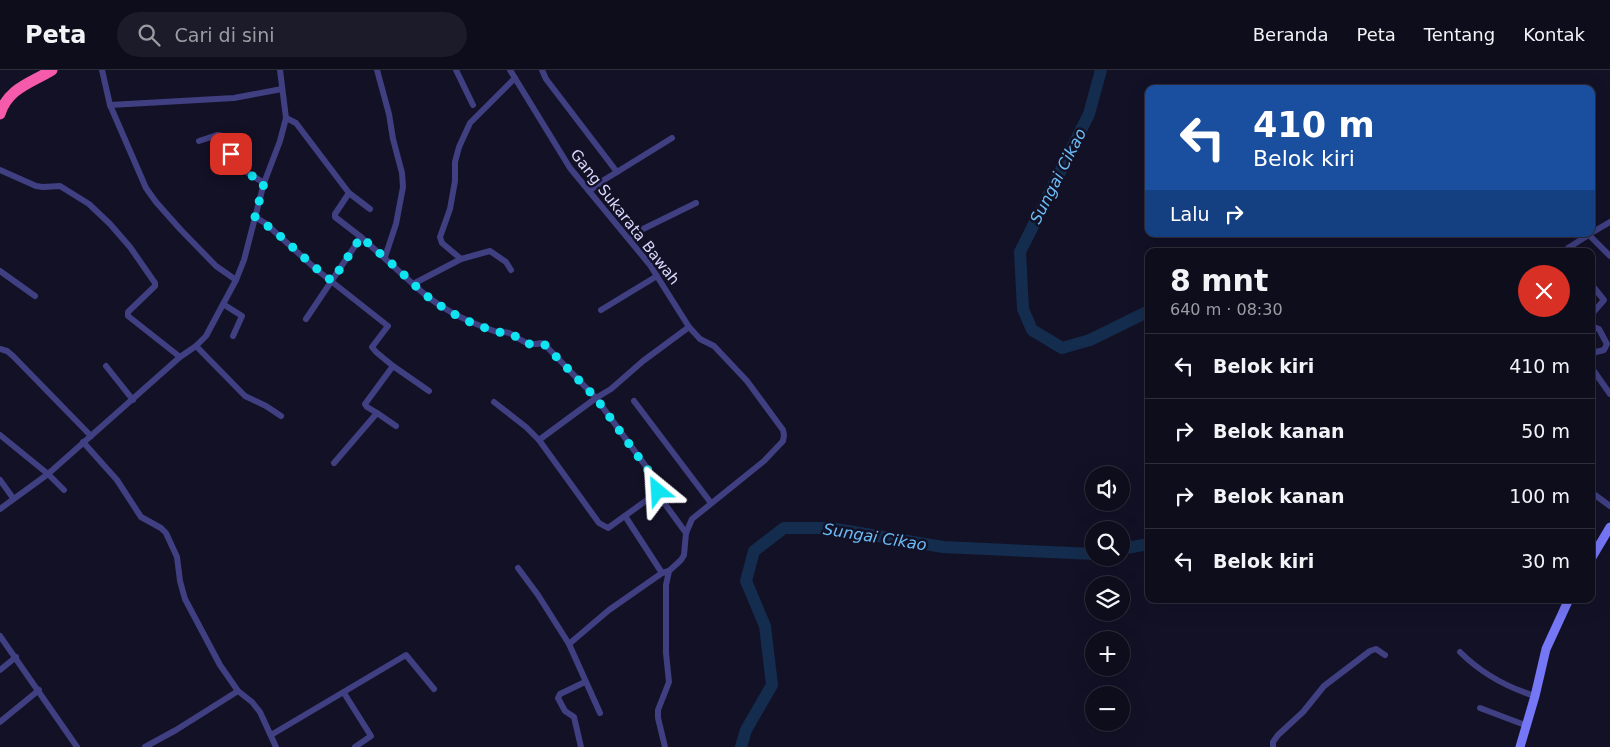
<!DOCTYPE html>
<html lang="id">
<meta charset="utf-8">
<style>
:root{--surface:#0e0d1c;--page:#1c1b29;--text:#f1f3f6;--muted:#9b9ca3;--line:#2e2d3b}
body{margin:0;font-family:"DejaVu Sans",sans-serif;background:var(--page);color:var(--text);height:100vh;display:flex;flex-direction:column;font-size:19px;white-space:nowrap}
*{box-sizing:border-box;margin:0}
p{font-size:16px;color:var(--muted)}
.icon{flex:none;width:28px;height:28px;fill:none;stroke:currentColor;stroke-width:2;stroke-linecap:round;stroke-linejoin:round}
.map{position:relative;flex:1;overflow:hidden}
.panel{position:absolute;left:1145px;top:178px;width:450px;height:355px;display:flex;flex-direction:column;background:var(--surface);border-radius:10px;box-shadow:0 5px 20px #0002,0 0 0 1px var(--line)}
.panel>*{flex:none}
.guide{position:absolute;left:1145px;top:15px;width:450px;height:152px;border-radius:10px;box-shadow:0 5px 20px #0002,0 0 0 1px var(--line);background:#1a4fa0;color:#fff;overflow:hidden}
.fabs{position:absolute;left:1085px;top:396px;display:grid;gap:10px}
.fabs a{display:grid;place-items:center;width:45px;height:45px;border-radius:50%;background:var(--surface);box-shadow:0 5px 20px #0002,0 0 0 1px var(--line);font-size:25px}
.pin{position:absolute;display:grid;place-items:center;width:42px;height:42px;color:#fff;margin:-21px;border-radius:10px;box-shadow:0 2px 8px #0006}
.me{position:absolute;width:55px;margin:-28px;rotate:333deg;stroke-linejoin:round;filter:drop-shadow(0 0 4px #0008)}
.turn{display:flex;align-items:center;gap:18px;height:105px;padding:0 25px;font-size:22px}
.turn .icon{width:65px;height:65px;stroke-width:2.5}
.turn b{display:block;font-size:35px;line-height:42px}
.then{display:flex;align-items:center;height:48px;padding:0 25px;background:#0003;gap:10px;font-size:19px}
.round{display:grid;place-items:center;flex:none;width:52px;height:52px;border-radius:26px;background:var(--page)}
.summary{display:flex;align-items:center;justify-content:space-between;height:85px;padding:0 25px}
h1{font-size:30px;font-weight:700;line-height:38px}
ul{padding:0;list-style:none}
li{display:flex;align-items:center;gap:15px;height:65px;padding:0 25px;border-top:1px solid var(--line)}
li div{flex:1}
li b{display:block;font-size:19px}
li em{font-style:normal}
header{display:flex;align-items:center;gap:30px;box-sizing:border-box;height:70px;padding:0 25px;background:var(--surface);border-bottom:1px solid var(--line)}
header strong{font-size:24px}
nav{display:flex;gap:28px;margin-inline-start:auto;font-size:18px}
.search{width:350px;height:45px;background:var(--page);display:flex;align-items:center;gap:12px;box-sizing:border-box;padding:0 18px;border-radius:28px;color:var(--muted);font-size:19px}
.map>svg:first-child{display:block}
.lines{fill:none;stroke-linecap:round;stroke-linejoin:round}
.river{stroke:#142c4d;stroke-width:12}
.street{stroke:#3f3f82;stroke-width:6}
.secondary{stroke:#7577f7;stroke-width:9}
.highway{stroke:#f55aab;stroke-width:11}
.route{stroke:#10e4f1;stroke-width:9;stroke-dasharray:0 16.2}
.labels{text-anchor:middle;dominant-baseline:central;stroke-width:5;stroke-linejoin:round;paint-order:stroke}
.street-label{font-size:15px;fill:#dad8fd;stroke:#131126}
.water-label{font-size:16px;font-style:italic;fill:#6cbcf6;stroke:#131126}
</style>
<header>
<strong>Peta</strong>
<div class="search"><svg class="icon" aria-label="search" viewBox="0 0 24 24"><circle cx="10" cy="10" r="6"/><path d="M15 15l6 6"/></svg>Cari di sini</div>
<nav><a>Beranda</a><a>Peta</a><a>Tentang</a><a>Kontak</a></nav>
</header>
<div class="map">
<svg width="1610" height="677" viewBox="0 0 1610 677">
<rect width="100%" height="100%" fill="#131126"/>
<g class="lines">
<g class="river">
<path d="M1101 0 1089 44 1020 182 1023 239 1032 260 1062 278 1090 270 1149 241"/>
<path d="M1121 479 1149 474"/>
<path d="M741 677 746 660 772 615 765 556 746 511 754 481 784 458H830L943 477 1094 484"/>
</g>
<g class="street">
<path d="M102 0 110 35 146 118 156 132 180 159 216 196 236 210"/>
<path d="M377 0 389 44 393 69 402 103 403 117 396 154 385 187"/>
<path d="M456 0 473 35"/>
<path d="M510 0 570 98 650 195 689 257 700 269 714 276 747 311 783 360 784 365 783 371 764 391 692 449 686 463 684 485 681 490 669 501 666 515V583L669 612 658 640V648L665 677"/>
<path d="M542 0 546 9 617 102 604 110 589 121"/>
<path d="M110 35 234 28 282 19"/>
<path d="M286 48 296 53 349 123 335 144V147L361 167 413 214 461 189 490 181 506 192 511 200"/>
<path d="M199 71 217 65 223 66 234 94 264 113"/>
<path d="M0 100 36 116 43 117 60 116 89 134 110 154 130 177 155 213V216L128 242V246L180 287"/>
<path d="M617 102 672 68"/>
<path d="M349 123 370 139"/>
<path d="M255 147 265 153 317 200 388 256 372 277 376 282 393 296 365 334 367 337 377 343 334 393"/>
<path d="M1591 163 1610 152"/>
<path d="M1589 165 1610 186"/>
<path d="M630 169 643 159 696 133"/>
<path d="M1567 181 1568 178 1590 164"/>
<path d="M461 189 442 173 440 167 450 139 455 111V92L459 77 470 53 515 8"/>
<path d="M0 201 35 226"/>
<path d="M413 214C437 237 463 250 494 261 499 263 504 261 509 263 521 269 527 277 541 273L545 275 596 328 658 413C660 419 659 421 654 425L608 458 599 453 539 370 596 328 611 319 643 291 689 257"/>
<path d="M1591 214 1604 230 1591 245"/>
<path d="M223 234 242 246 233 266"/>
<path d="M601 240 657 206"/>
<path d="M306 249 361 167"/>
<path d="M1591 256 1599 259 1607 274 1604 280 1596 282 1591 286"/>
<path d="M196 276 245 326 266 336 281 346"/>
<path d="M0 279 7 281 13 286 91 366"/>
<path d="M106 296 133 330"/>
<path d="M393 296 429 321"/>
<path d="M1591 297 1610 324"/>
<path d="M634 331 711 433"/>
<path d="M494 332 526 357 539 370"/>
<path d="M377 343 396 356"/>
<path d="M0 365 48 404 64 420"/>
<path d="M83 372 117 410 141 447 161 458 166 463 177 487 180 511 185 529 220 595 238 621 252 632 260 642 276 677"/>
<path d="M0 410 13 428"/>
<path d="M1591 422 1610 436"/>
<path d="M657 423 686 463"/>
<path d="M0 439 48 404 180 287 196 276 206 266 236 210 244 190 264 113 280 71 286 48 280 0"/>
<path d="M625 446 662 503"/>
<path d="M518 498 538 525 569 574 600 643"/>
<path d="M0 566 77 677"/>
<path d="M569 574 609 540 662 503 669 501"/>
<path d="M1460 582C1481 603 1506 617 1535 626"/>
<path d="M0 600 16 587"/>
<path d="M344 623 371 666 355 677"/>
<path d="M1480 638 1525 655"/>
<path d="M0 652 39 620"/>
<path d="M271 665 406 585 434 619"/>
<path d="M145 677 176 660 238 621"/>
<path d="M581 677 574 647 565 641 558 628 560 624 585 612"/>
<path d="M1273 677V672L1278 665 1303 642 1324 616 1370 581 1376 579 1385 585"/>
</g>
<g class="secondary">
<path d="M1591 489 1610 457"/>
<path d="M1520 677 1535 626 1546 579 1569 529"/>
</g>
<path class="highway" d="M0 44C8 18 31 13 52 0"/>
</g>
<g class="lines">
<path class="route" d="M231 84 234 94 237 97 264 113 255 147C283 165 305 191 332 211L361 167 399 200 424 224 448 241 474 254 497 262 510 263 528 274 541 273 545 275 596 328 658 414V421"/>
</g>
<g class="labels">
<g class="street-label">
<text transform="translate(625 147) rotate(52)">Gang Sukarata Bawah</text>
</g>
<g class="water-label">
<text transform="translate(1058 106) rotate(-63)">Sungai Cikao</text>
<text transform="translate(875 467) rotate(9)">Sungai Cikao</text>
</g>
</g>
</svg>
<div class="fabs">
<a><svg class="icon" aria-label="sound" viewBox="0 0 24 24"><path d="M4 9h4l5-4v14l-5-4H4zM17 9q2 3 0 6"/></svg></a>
<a><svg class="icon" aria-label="search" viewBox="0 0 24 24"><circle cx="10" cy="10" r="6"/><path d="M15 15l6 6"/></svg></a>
<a><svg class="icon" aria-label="layers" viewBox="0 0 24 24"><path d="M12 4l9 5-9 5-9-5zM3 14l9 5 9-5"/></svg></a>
<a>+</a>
<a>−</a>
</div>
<div class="pin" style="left:231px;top:84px;background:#d93025"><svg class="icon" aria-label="arrive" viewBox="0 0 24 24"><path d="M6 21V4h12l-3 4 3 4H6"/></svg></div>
<svg class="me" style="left:658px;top:421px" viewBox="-20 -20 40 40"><path d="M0-17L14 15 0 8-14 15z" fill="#10e4f1" stroke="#fff" stroke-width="4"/></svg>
<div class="guide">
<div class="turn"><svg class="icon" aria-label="left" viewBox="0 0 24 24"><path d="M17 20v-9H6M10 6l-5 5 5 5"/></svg><div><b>410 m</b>Belok kiri</div></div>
<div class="then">Lalu<svg class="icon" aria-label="right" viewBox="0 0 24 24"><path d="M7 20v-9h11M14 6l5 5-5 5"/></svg></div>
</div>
<section class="panel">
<div class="summary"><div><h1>8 mnt</h1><p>640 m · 08:30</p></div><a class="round" style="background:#d93025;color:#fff"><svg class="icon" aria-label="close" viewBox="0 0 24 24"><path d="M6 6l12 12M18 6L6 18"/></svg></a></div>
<ul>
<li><svg class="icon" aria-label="left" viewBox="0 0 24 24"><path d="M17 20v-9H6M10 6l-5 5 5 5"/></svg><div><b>Belok kiri</b></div><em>410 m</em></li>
<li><svg class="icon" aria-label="right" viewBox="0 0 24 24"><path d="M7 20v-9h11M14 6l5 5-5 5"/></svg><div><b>Belok kanan</b></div><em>50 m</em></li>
<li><svg class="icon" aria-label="right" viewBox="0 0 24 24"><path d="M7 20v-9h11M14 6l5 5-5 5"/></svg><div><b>Belok kanan</b></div><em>100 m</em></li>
<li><svg class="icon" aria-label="left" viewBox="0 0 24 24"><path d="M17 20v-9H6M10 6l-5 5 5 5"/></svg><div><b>Belok kiri</b></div><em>30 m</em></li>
</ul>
</section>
</div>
